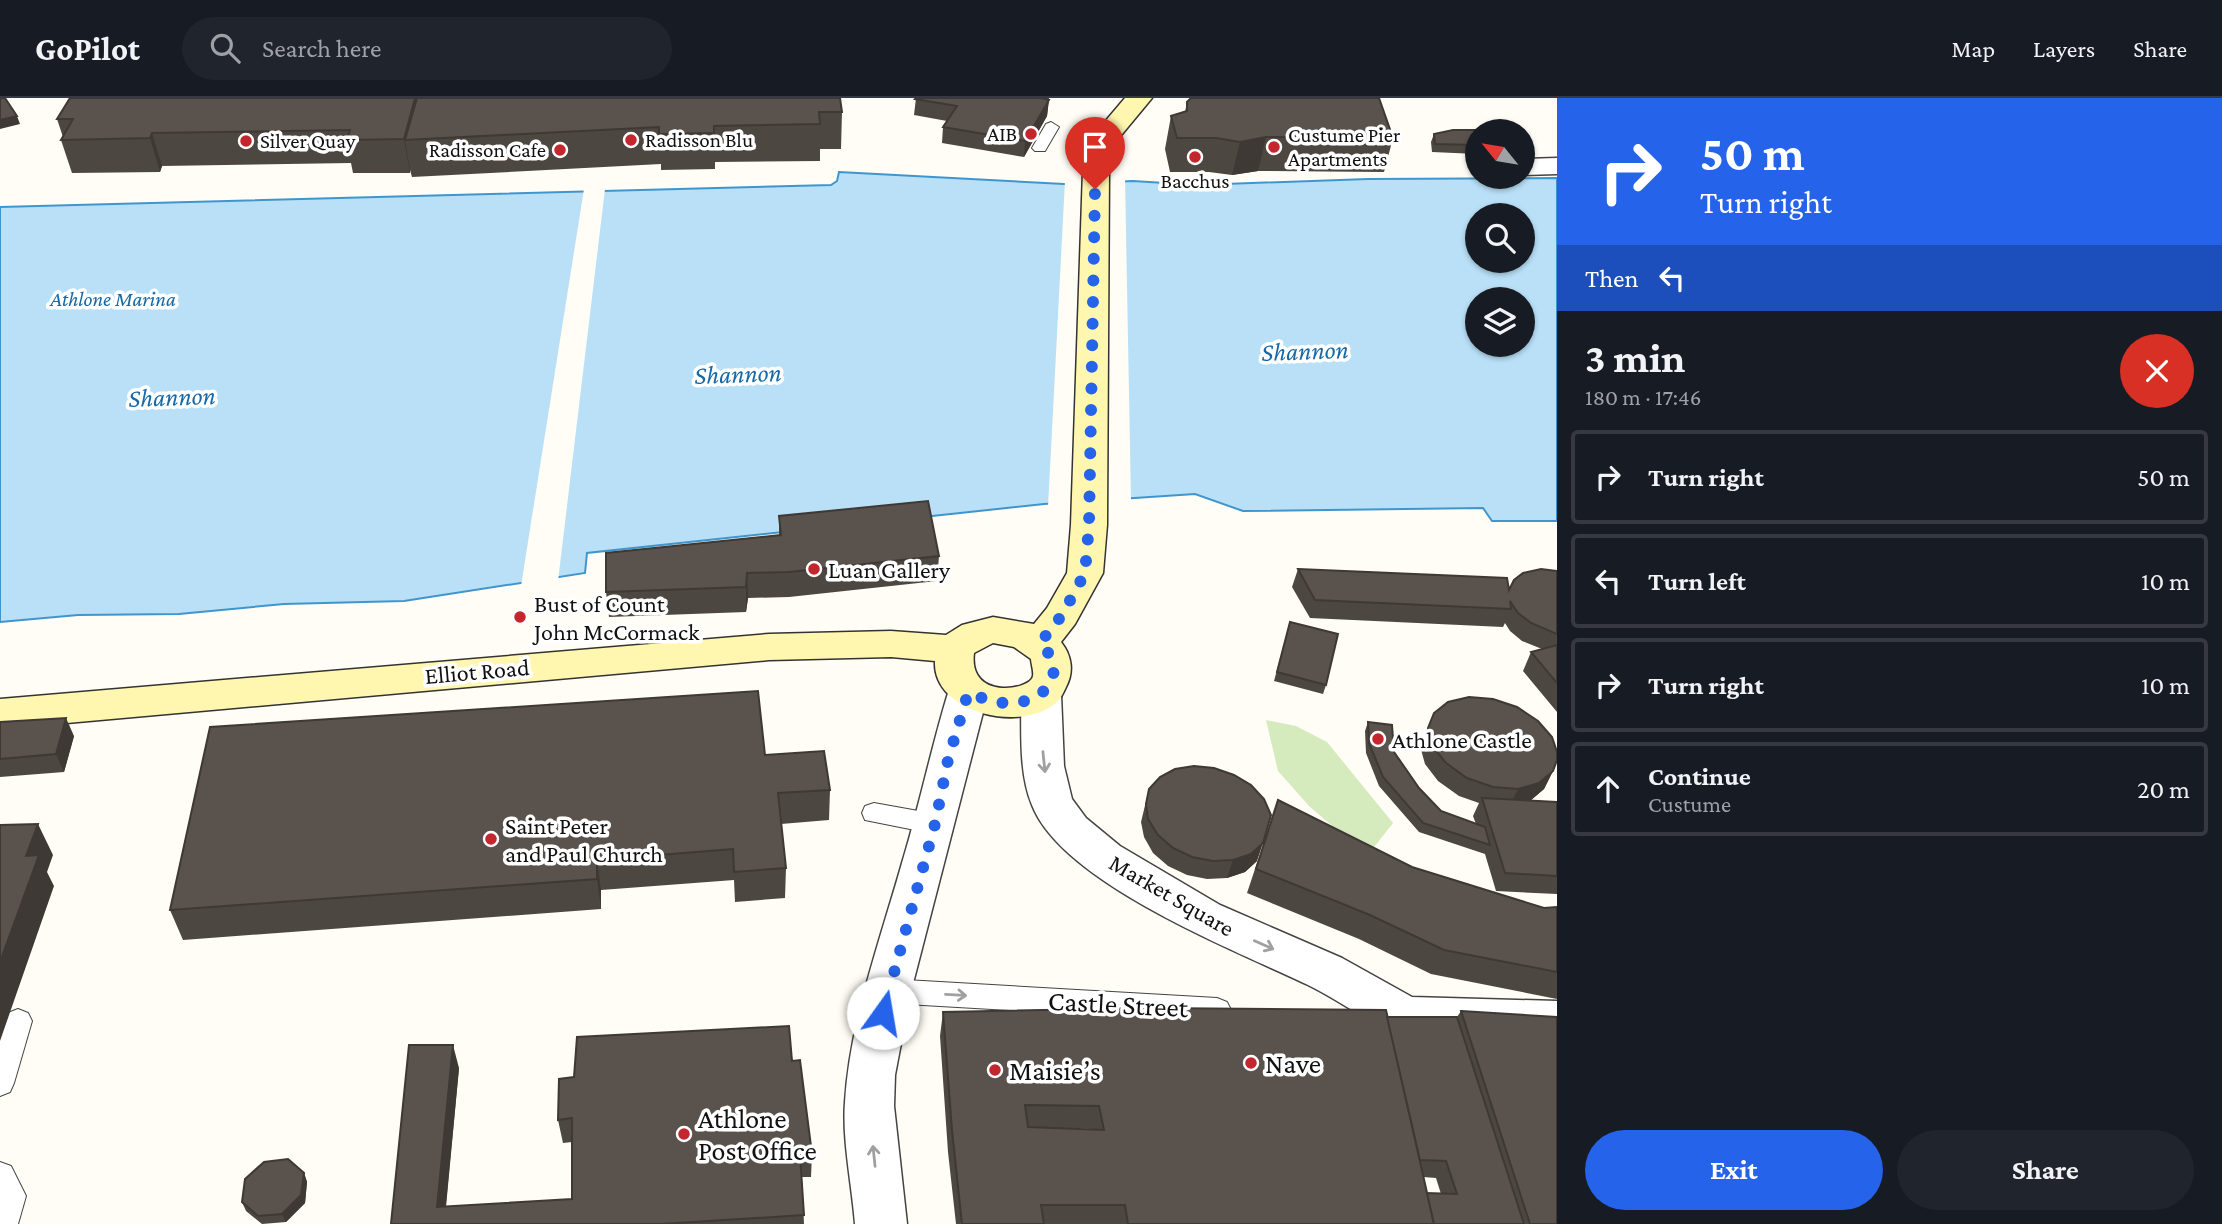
<!DOCTYPE html>
<meta charset="utf-8">
<style>
:root{--surface:#171b24;--page:#20242c;--text:#f1f3f6;--muted:#9ea1a6;--line:#363941;--accent:#2563eb}
body{margin:0;font-family:"Crimson Pro",serif;background:var(--page);color:var(--text);height:100vh;display:flex;flex-direction:column;font-size:26px;white-space:nowrap}
*{box-sizing:border-box;margin:0}
p{font-size:23px;color:var(--muted)}
.icon{flex:none;width:38px;height:38px;fill:none;stroke:currentColor;stroke-width:2;stroke-linecap:round;stroke-linejoin:round}
.map{position:relative;flex:1;overflow:hidden}
.side{display:flex;flex-direction:column;background:var(--surface);width:665px}
.side>*{flex:none}
.hud{background:#2563eb;color:#fff;overflow:hidden}
.needle{width:46px;rotate:300deg}
.tools{position:absolute;left:1465px;top:21px;display:grid;gap:14px}
.tools a{display:grid;place-items:center;width:70px;height:70px;border-radius:50%;background:var(--surface);box-shadow:0 2px 5px #0004;font-size:35px}
.pin{position:absolute;display:grid;place-items:center;width:60px;height:60px;color:#fff;margin:-72px -30px;border-radius:50% 50% 50% 0;rotate:-45deg;box-shadow:0 0 7px #0007}
.pin .icon{rotate:45deg}
.me{position:absolute;width:77px;margin:-38px;rotate:13deg;stroke-linejoin:round;filter:drop-shadow(0 0 5px #0008)}
.turn{display:flex;align-items:center;gap:24px;height:147px;padding:0 28px;font-size:32px}
.turn .icon{width:91px;height:91px;stroke-width:2.5}
.turn b{display:block;font-size:49px;line-height:60px}
.then{display:flex;align-items:center;height:66px;padding:0 28px;background:#0003;gap:14px;font-size:26px}
.round{display:grid;place-items:center;flex:none;width:74px;height:74px;border-radius:37px;background:var(--page)}
.summary{display:flex;align-items:center;justify-content:space-between;height:119px;padding:0 28px}
h1{font-size:42px;font-weight:700;line-height:52px}
.action{display:flex;gap:14px;margin-top:auto;padding:14px 28px}
.action a{flex:1;height:80px;border-radius:42px;background:var(--accent);color:#fff;font-size:28px;font-weight:700;line-height:80px;text-align:center}
.action a+a{background:var(--page);color:var(--text)}
ul{padding:0;list-style:none}
li{display:flex;align-items:center;gap:21px;height:94px;margin:0 14px 10px;padding:0 14px;border:4px solid var(--line);border-radius:7px}
li div{flex:1}
li b{display:block;font-size:26px}
li em{font-style:normal}
header{display:flex;align-items:center;gap:42px;box-sizing:border-box;height:98px;padding:0 35px;background:var(--surface);border-bottom:2px solid var(--line)}
header strong{font-size:33px}
nav{display:flex;gap:38px;margin-inline-start:auto;font-size:24px}
.search{width:490px;height:63px;background:var(--page);display:flex;align-items:center;gap:18px;box-sizing:border-box;padding:0 24px;border-radius:38px;color:var(--muted);font-size:26px}
main{display:flex;flex:1;min-height:0}
.map>svg:first-child{display:block}
.green{fill:#d5ebbd}
.water{fill:#b9e0f7;stroke:#3f96cf;stroke-width:2;fill-rule:evenodd}
.pier{fill:#fffdf5}
.lines{fill:none;stroke-linecap:round;stroke-linejoin:round}
.service-casing{stroke:#444;stroke-width:2}
.minor-casing{stroke:#444;stroke-width:3}
.secondary-casing{stroke:#333;stroke-width:3}
.service{fill:#fff;fill-rule:evenodd}
.minor{fill:#fff;fill-rule:evenodd}
.secondary{fill:#fff6b0;fill-rule:evenodd}
.wall{fill:#4d4742;fill-rule:evenodd}
.shaded-wall{fill:#3f3936}
.building{fill:#5a524d;stroke:#3f3936;stroke-width:2;fill-rule:evenodd}
.oneway{stroke:#a0a0a0}
.route{stroke:#2563eb;stroke-width:12;stroke-dasharray:0 21.6}
.poi-dot{fill:#c4262e;stroke:#fff;stroke-width:2.5}
.labels{text-anchor:middle;dominant-baseline:central;stroke-width:7;stroke-linejoin:round;paint-order:stroke}
.far-poi-label{font-size:21px;fill:#111;stroke:#fff;text-anchor:start}
.far-water-label{font-size:21px;font-style:italic;fill:#1768a6;stroke:#fff}
.poi-label{font-size:24px;fill:#111;stroke:#fff;text-anchor:start}
.street-label{font-size:24px;fill:#111;stroke:#fff}
.water-label{font-size:26px;font-style:italic;fill:#1768a6;stroke:#fff}
.near-street-label{font-size:28px;fill:#111;stroke:#fff}
.near-poi-label{font-size:28px;fill:#111;stroke:#fff;text-anchor:start}
</style>
<header>
<strong>GoPilot</strong>
<div class="search"><svg class="icon" aria-label="search" viewBox="0 0 24 24"><circle cx="10" cy="10" r="6"/><path d="M15 15l6 6"/></svg>Search here</div>
<nav><a>Map</a><a>Layers</a><a>Share</a></nav>
</header>
<main>
<div class="map">
<svg width="1557" height="1126" viewBox="0 0 1557 1126">
<rect width="100%" height="100%" fill="#fffdf5"/>
<path class="green" d="M1266 622 1296 628 1327 644 1393 725 1367 758 1309 708 1278 673Z"/>
<path class="water" d="M839 74 1064 86 1133 83 1197 87 1368 81 1557 80V423H1492L1483 410 1243 413 1195 396 1044 406 587 455 585 475 404 503 284 506 179 516 78 517 0 524V109L831 87 837 83ZM1477 117H1522V163H1477ZM1477 201H1522V247H1477Z"/>
<g class="pier">
<path d="M1125 80 1131 404 1048 409 1065 83Z"/>
<path d="M584 91H605L558 483 521 488Z"/>
</g>
<g class="lines">
<g class="service-casing">
<g id="service">
<path d="M1051 24 1059 29 1045 53H1035L1032 50 1046 26Z"/>
<path d="M874 705 935 716 944 719 948 726 944 733 935 736 865 722 862 715 865 708Z"/>
<path d="M888 881 1217 900 1227 904 1231 912 1227 920 1217 924 888 905 878 901 874 893 878 885Z"/>
<path d="M18 911 28 915 32 923 14 985 10 994 0 998V937L8 915Z"/>
<path d="M0 1064 11 1068 26 1098 18 1126H0Z"/>
</g>
</g>
<g class="minor-casing">
<g id="minor">
<path d="M1557 60V76L1522 77V61Z"/>
<path d="M968 581 982 585 988 595 911 893 895 977 894 1008 907 1126H855C852 1087 842 1042 845 1004 850 923 880 843 902 765 919 709 931 651 948 595L954 585Z"/>
<path d="M1041 582 1055 586 1061 596 1064 668 1072 701 1086 720 1120 748 1220 807 1342 860 1412 899 1557 903V943L1406 939C1371 927 1341 903 1308 887 1235 852 1062 785 1032 707 1018 673 1022 631 1021 596L1027 586Z"/>
</g>
</g>
<g class="secondary-casing">
<path id="secondary" d="M1125 0H1152L1118 41 1109 72 1107 427 1103 475 1075 526 1061 544C1072 558 1074 574 1066 589 1064 593 1061 600 1058 603 1025 636 932 616 935 563L891 559 769 562 0 631V601L769 536 891 533 946 537 962 527 993 519 1034 526 1047 510 1067 475 1071 427 1083 72 1092 39ZM993 545 1014 549 1031 561C1031 565 1034 573 1033 578 1031 592 968 603 974 555Z"/>
</g>
<use href="#service" class="service"/>
<use href="#minor" class="minor"/>
<use href="#secondary" class="secondary"/>
</g>
<g class="wall">
<path d="M916 0H1049L1047 18 1024 59 942 45 943 29 947 23 914 17Z"/>
<path d="M1187 4 1393 40 1384 74 1258 73 1232 77 1209 74H1170L1165 51 1171 18 1185 14Z"/>
<path d="M842 14 841 51H820V63L715 64V71L661 72V66L412 79 410 72V75H353L351 65 162 68 160 74 72 75 61 42 63 39 57 21Z"/>
<path d="M1477 35V56L1432 54 1431 44 1434 36Z"/>
<path d="M779 418 939 458 937 483 789 499 748 500 746 514 609 519 606 494 779 437Z"/>
<path d="M1298 471 1509 492 1557 473V614L1523 573 1531 554 1542 551 1522 543 1510 533 1505 525 1503 529 1310 520 1292 489Z"/>
<path d="M1290 524 1326 587 1323 596 1274 583Z"/>
<path d="M1434 615 1553 673 1544 691 1531 702 1557 704V796L1496 793 1485 756 1419 734 1379 688 1366 655 1365 633 1368 624 1394 654 1419 690 1441 713 1476 726 1473 718 1479 705 1459 698 1438 683 1425 666 1420 648Z"/>
<path d="M0 624 74 638 64 674 0 679Z"/>
<path d="M765 657 830 692 829 722 781 726 786 770 785 800 735 804 734 782 601 792V811L183 842 170 812Z"/>
<path d="M1149 691 1257 763 1245 774 1227 780 1207 781 1187 777 1168 768 1153 755 1144 739 1141 724Z"/>
<path d="M1278 702 1412 769 1544 810 1557 809V901L1431 876 1359 841 1247 795Z"/>
<path d="M1461 913 1557 1126H956L948 1054 940 938 943 914 1457 919ZM1058 1030 1093 1031V1032ZM1423 1079 1436 1080 1441 1096 1427 1095Z"/>
<path d="M792 963 812 1056 811 1079H802L804 1126H391L459 970 446 1109 572 1101V1044L563 1045 558 1022Z"/>
<path d="M304 1075 307 1084 305 1105 286 1124 262 1126 246 1113 242 1104Z"/>
</g>
<g class="shaded-wall">
<path d="M415 0H429L405 42 410 72V75L404 41Z"/>
<path d="M1049 2 1047 18 1024 59 1025 43Z"/>
<path d="M17 18 20 26 0 31V22Z"/>
<path d="M152 35 162 68 160 74 150 40Z"/>
<path d="M1266 39 1258 73 1232 77 1240 44Z"/>
<path d="M747 475 748 500 746 514V489Z"/>
<path d="M66 620 74 638 64 674 56 656Z"/>
<path d="M1553 673 1544 691 1530 703 1509 709 1518 691Z"/>
<path d="M38 726 53 757 47 774 54 788 0 943V864L26 758Z"/>
<path d="M1263 745 1257 763 1245 774 1227 780 1233 762Z"/>
<path d="M597 762 601 792V811L597 781Z"/>
<path d="M453 947 459 970 444 1126 437 1109Z"/>
<path d="M304 1075 307 1084 305 1105 286 1124 282 1116Z"/>
</g>
<g class="building">
<path d="M0 0H5L17 18 0 22Z"/>
<path d="M70 0H415L404 41 347 42 350 32 152 35 150 40 61 42 73 21H57Z"/>
<path d="M417 0H840L842 14H819L820 26 714 28V35L659 36V29L405 42Z"/>
<path d="M916 0H1041L1049 2 1025 43 943 29 957 8 915 1Z"/>
<path d="M1191 0H1379L1393 40 1266 39 1240 44 1216 40H1177L1171 18 1187 13V4Z"/>
<path d="M1453 32H1475L1477 35V47L1435 46 1434 36Z"/>
<path d="M928 403 939 458 789 474 747 475 746 489 606 494V455L781 437 779 418Z"/>
<path d="M1298 471 1507 480 1509 492 1514 482 1523 475 1541 471 1557 473V536L1531 525 1518 515 1510 503 1511 511 1315 502Z"/>
<path d="M1290 524 1338 536 1326 587 1277 574Z"/>
<path d="M1557 547V585L1531 554Z"/>
<path d="M758 593 765 657 824 653 830 692 778 695 786 770 734 774 733 751 597 762V781L170 812 210 629Z"/>
<path d="M1469 599 1493 601 1517 609 1538 623 1552 639 1557 654V662L1553 673 1539 685 1518 691 1493 689 1467 680 1446 665 1432 648 1428 630 1434 615 1448 604Z"/>
<path d="M66 620 56 656 0 661V624Z"/>
<path d="M1368 624 1392 627 1394 654 1419 690 1441 713 1485 729 1490 747 1423 725 1383 679 1369 645Z"/>
<path d="M1194 668 1214 670 1234 677 1251 687 1264 701 1271 717 1263 745 1251 756 1233 762 1213 763 1192 759 1173 750 1158 737 1148 721 1146 706 1149 691 1160 679 1175 671Z"/>
<path d="M1482 700 1557 704V778L1505 775Z"/>
<path d="M1278 702 1412 769 1544 810 1557 809V874L1444 852 1370 817 1256 771Z"/>
<path d="M38 726 26 758 39 757 0 864V727Z"/>
<path d="M1150 910 1386 912 1434 1126H1128L1125 1107H1041L1044 1126H962L952 1032 943 914ZM1025 1007 1099 1008 1104 1032 1028 1029Z"/>
<path d="M1461 913 1557 919V1126H1530Z"/>
<path d="M1387 919H1457L1524 1126H1434L1427 1095 1457 1096 1446 1063 1420 1062Z"/>
<path d="M789 928 792 963 800 962 812 1056 800 1057 804 1117 661 1126H391L409 947H453L437 1109 572 1101V1020L558 1022 559 981 574 979 577 939Z"/>
<path d="M288 1061 304 1075 301 1097 282 1116 258 1118 242 1104 245 1081 264 1064Z"/>
</g>
<defs><path id="oneway-shaft" d="M-6 0H5M1.5-3L5.5 0L1.5 3" fill="none" stroke-width="1.6" stroke-linecap="round" stroke-linejoin="round" transform="scale(1.75)"/></defs>
<g class="oneway">
<use href="#oneway-shaft" transform="translate(1044 664) rotate(84)"/>
<use href="#oneway-shaft" transform="translate(1264 847) rotate(24)"/>
<use href="#oneway-shaft" transform="translate(956 897) rotate(3)"/>
<use href="#oneway-shaft" transform="translate(874 1058) rotate(-96)"/>
</g>
<g class="lines">
<path class="route" d="M883 915 935 726 948 662 968 595C982 600 996 606 1012 605 1048 603 1069 573 1040 545L1062 517 1085 475 1089 427 1095 91"/>
</g>
<g class="poi-dot">
<circle cx="1031" cy="36" r="7"/>
<circle cx="631" cy="42" r="7"/>
<circle cx="246" cy="43" r="7"/>
<circle cx="1274" cy="49" r="7"/>
<circle cx="560" cy="52" r="7"/>
<circle cx="1195" cy="59" r="7"/>
<circle cx="814" cy="471" r="7"/>
<circle cx="520" cy="519" r="7"/>
<circle cx="1378" cy="641" r="7"/>
<circle cx="491" cy="741" r="7"/>
<circle cx="1251" cy="965" r="7"/>
<circle cx="995" cy="972" r="7"/>
<circle cx="684" cy="1036" r="7"/>
</g>
<g class="labels">
<g class="far-poi-label">
<text x="1017" y="36" text-anchor="end">AIB</text>
<text x="1288" y="37">Custume Pier<tspan x="1288" dy="24">Apartments</tspan></text>
<text x="645" y="42">Radisson Blu</text>
<text x="260" y="43">Silver Quay</text>
<text x="546" y="52" text-anchor="end">Radisson Cafe</text>
<text x="1195" y="83" text-anchor="middle">Bacchus</text>
</g>
<g class="far-water-label">
<text x="113" y="201">Athlone Marina</text>
</g>
<g class="poi-label">
<text x="828" y="471">Luan Gallery</text>
<text x="534" y="505">Bust of Count<tspan x="534" dy="28">John McCormack</tspan></text>
<text x="1392" y="641">Athlone Castle</text>
<text x="505" y="727">Saint Peter<tspan x="505" dy="28">and Paul Church</tspan></text>
</g>
<g class="street-label">
<text transform="translate(477 573) rotate(-5)">Elliot Road</text>
<text transform="translate(1172 797) rotate(30)">Market Square</text>
</g>
<g class="water-label">
<text transform="translate(1305 253) rotate(-2)">Shannon</text>
<text transform="translate(738 276) rotate(-2)">Shannon</text>
<text transform="translate(172 299) rotate(-2)">Shannon</text>
</g>
<g class="near-street-label">
<text transform="translate(1118 906) rotate(3)">Castle Street</text>
</g>
<g class="near-poi-label">
<text x="1265" y="965">Nave</text>
<text x="1009" y="972">Maisie’s</text>
<text x="698" y="1020">Athlone<tspan x="698" dy="32">Post Office</tspan></text>
</g>
</g>
</svg>
<div class="tools">
<a><svg class="needle" viewBox="-14 -14 28 28"><path d="M0-13l5 13h-10z" fill="#e53935"/><path d="M0 13l5-13h-10z" fill="#9ea1a6"/></svg></a>
<a><svg class="icon" aria-label="search" viewBox="0 0 24 24"><circle cx="10" cy="10" r="6"/><path d="M15 15l6 6"/></svg></a>
<a><svg class="icon" aria-label="layers" viewBox="0 0 24 24"><path d="M12 4l9 5-9 5-9-5zM3 14l9 5 9-5"/></svg></a>
</div>
<div class="pin" style="left:1095px;top:91px;background:#d93025"><svg class="icon" aria-label="arrive" viewBox="0 0 24 24"><path d="M6 21V4h12l-3 4 3 4H6"/></svg></div>
<svg class="me" style="left:883px;top:915px" viewBox="-20 -20 40 40"><circle r="19" fill="#fff"/><path d="M0-13L10 11 0 6-10 11z" fill="#2563eb"/></svg>
</div>
<section class="side">
<div class="hud">
<div class="turn"><svg class="icon" aria-label="right" viewBox="0 0 24 24"><path d="M7 20v-9h11M14 6l5 5-5 5"/></svg><div><b>50 m</b>Turn right</div></div>
<div class="then">Then<svg class="icon" aria-label="left" viewBox="0 0 24 24"><path d="M17 20v-9H6M10 6l-5 5 5 5"/></svg></div>
</div>
<div class="summary"><div><h1>3 min</h1><p>180 m · 17:46</p></div><a class="round" style="background:#d93025;color:#fff"><svg class="icon" aria-label="close" viewBox="0 0 24 24"><path d="M6 6l12 12M18 6L6 18"/></svg></a></div>
<ul>
<li><svg class="icon" aria-label="right" viewBox="0 0 24 24"><path d="M7 20v-9h11M14 6l5 5-5 5"/></svg><div><b>Turn right</b></div><em>50 m</em></li>
<li><svg class="icon" aria-label="left" viewBox="0 0 24 24"><path d="M17 20v-9H6M10 6l-5 5 5 5"/></svg><div><b>Turn left</b></div><em>10 m</em></li>
<li><svg class="icon" aria-label="right" viewBox="0 0 24 24"><path d="M7 20v-9h11M14 6l5 5-5 5"/></svg><div><b>Turn right</b></div><em>10 m</em></li>
<li><svg class="icon" aria-label="ahead" viewBox="0 0 24 24"><path d="M12 20V5M6 11l6-6 6 6"/></svg><div><b>Continue</b><p>Custume</p></div><em>20 m</em></li>
</ul>
<div class="action"><a>Exit</a><a>Share</a></div>
</section>
</main>
